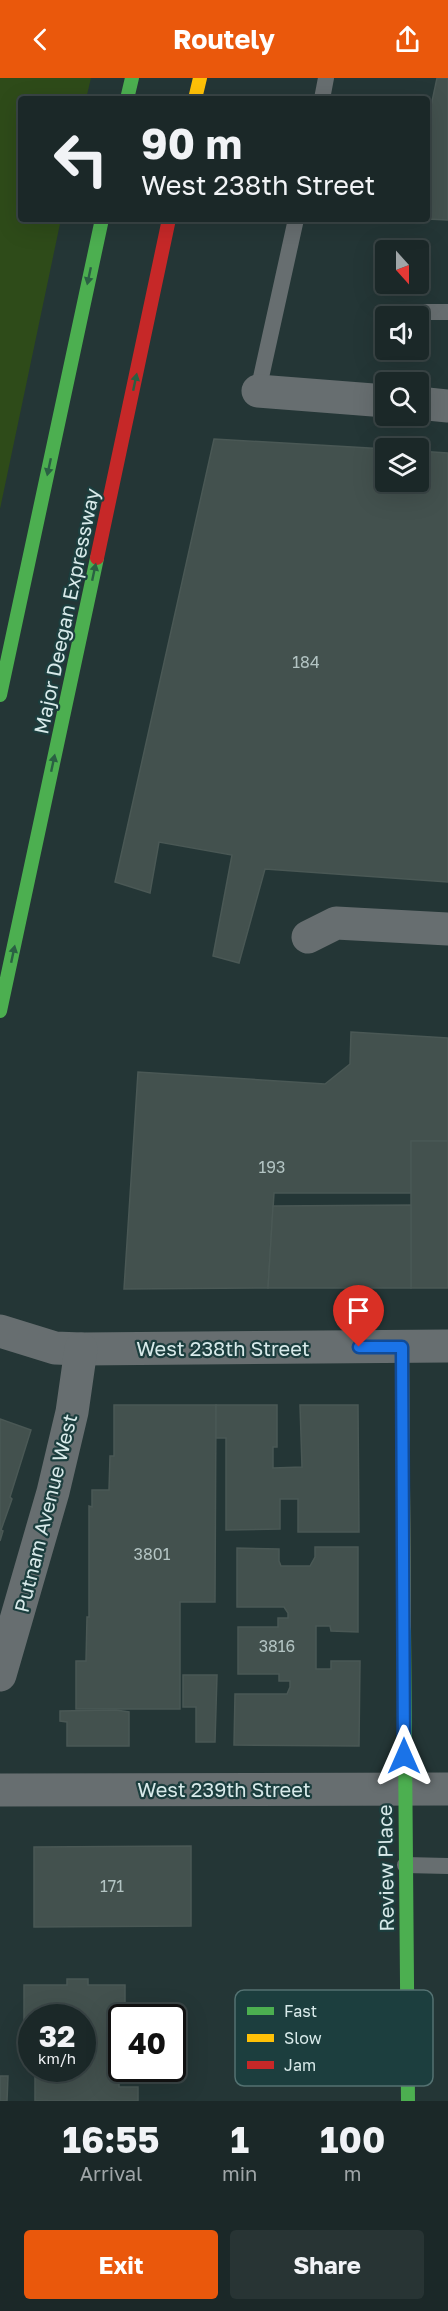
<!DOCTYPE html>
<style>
:root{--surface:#1b2828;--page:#283434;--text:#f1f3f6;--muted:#a0a6a8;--line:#394445;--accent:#ea580c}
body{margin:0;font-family:"Golos Text",sans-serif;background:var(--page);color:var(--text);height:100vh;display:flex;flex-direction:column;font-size:22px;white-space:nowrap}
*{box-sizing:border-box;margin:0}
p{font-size:20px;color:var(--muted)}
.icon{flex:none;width:33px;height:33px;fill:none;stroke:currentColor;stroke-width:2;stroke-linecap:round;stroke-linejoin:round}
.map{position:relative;height:2023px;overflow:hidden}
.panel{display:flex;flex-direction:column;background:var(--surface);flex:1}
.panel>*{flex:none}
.hud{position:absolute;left:18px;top:18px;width:412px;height:126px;border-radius:6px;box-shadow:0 6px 24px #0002,0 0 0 2px var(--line);background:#1b2828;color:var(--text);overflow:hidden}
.needle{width:39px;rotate:159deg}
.tools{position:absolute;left:375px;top:162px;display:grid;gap:12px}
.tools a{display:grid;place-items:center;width:54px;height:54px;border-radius:6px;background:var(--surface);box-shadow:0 6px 24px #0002,0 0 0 2px var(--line);font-size:30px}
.speed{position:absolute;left:18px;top:1926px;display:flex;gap:12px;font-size:30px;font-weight:700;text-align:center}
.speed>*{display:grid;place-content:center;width:78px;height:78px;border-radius:50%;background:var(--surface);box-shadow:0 6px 24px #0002,0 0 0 2px var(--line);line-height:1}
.speed small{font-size:15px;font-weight:400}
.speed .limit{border:3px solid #111;border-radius:9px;background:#fff;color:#111}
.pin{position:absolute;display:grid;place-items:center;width:51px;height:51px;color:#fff;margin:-62px -26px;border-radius:50% 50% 50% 0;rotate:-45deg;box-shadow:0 0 6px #0007}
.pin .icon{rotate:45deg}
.me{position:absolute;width:66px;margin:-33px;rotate:0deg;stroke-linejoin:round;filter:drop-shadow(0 0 4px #0008)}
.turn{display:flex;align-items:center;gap:21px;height:126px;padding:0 24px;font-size:27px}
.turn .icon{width:78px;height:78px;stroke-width:2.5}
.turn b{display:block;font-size:42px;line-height:51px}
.eta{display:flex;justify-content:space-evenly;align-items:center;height:102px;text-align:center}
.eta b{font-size:36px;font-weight:700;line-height:42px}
.primary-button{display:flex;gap:12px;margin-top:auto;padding:12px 24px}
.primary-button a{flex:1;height:69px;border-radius:6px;background:var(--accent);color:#fff;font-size:24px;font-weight:700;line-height:69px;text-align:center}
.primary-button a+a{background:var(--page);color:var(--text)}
header{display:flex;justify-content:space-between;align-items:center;height:78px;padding:0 24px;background:var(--accent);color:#fff;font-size:27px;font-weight:700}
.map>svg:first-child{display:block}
.green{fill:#2e4b19}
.building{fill:#43514e;stroke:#4a5855;stroke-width:1.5}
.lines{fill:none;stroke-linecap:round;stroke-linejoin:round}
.lane{stroke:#676e70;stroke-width:16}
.street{stroke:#676e70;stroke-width:33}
.fast{stroke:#4caf50;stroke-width:14}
.slow{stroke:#ffc107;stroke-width:14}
.jam{stroke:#c62828;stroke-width:14}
.oneway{fill:#2a6043}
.route-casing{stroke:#114b97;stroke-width:15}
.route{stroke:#1a73e8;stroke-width:10}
.labels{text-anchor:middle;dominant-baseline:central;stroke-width:4.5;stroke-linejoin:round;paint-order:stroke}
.number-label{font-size:16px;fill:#b3c4c3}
.street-label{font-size:20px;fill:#d8eaea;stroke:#1c3e3e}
.key{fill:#1c3e3e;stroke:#547272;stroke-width:1.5}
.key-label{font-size:16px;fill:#d8eaea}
</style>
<header><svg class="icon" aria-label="back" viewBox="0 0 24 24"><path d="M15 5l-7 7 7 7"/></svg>Routely<svg class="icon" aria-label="share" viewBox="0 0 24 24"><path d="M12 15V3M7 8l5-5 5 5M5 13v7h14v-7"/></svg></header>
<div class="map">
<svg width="448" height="2023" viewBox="0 0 448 2023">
<rect width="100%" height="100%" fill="#243636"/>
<path class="green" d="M0 0H91L86 21H21V141H61L0 431Z"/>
<g class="building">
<path d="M437 0H448V142L428 141V42Z"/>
<path d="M214 361 386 371V404H418V373L448 375V804L265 791 239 885 213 878 232 777 159 764 150 815 115 804Z"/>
<path d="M351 954 448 960V1063H411V1115H274L268 1210 124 1211 138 994 325 1006 350 986Z"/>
<rect x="411" y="1063" width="37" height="147"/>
<path d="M411 1127V1210H268L273 1128Z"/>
<path d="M114 1327H216L215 1524H180V1631H76V1583H86L87 1539H89V1428L92 1429V1412H109L110 1378H114Z"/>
<path d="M216 1327H277V1369H273V1390L302 1389 300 1327H358L359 1454H298V1421H280V1451L226 1452V1360H216Z"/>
<path d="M0 1341 31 1352 10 1419 12 1421 1 1452 3 1453 0 1463Z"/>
<path d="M315 1469H358V1554L331 1553 330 1548H316V1591H331V1583H360L359 1668 234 1667 235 1616H287L290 1609V1603H279V1596H238V1549H278V1540H288V1535L284 1529H237V1470L279 1471V1483L281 1488H310L315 1479Z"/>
<path d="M183 1597H217L215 1664H196V1629H183Z"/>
<path d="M116 1632 129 1634V1668H67V1644L60 1643V1633Z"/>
<path d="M191 1768V1848L34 1849V1769Z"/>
<path d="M67 1901H88V1907H125V1940H122V1948H119V2009H138V2023H35V1990H82V1940H32V1949H24V1907H67Z"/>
<path d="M0 1998H8L7 2023H0Z"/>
</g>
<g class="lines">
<g class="lane">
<path d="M322 21 326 0"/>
<path d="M407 234H448"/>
<path d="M258 313 296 141"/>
<path d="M405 1787 448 1788"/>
</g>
<g class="street">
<path d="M258 313 386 323"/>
<path d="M418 325 448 328"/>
<path d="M308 859 336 845 448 851"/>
<path d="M0 1253 55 1270 81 1271 448 1268"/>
<path d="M0 1597 53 1414 72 1334 81 1271"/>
<path d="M0 1712 448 1711"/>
</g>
<g class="fast">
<path d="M127 21 132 0"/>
<path d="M0 617 102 141"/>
<path d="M0 933 97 480"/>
<path d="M404 1549 408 2023"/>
</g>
<g class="slow">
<path d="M195 21 200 0"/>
<path d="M402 1269 404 1549"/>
</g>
<path class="jam" d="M97 480 169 141"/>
</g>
<defs><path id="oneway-solid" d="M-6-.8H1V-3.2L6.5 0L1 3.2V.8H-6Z" transform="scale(1.5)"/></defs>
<g class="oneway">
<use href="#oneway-solid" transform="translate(89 198) rotate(102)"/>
<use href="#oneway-solid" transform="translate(135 304) rotate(-78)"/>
<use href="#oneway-solid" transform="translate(49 389) rotate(102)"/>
<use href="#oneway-solid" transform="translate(94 494) rotate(-78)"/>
<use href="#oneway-solid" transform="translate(53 685) rotate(-78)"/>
<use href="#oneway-solid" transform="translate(13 876) rotate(-78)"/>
</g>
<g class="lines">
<g class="route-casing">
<path id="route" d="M359 1269H402L404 1678"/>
</g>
<use href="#route" class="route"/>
</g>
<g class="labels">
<g class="number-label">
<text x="306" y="584">184</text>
<text x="272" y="1089">193</text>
<text x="152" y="1476">3801</text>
<text x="277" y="1568">3816</text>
<text x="112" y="1808">171</text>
</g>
<g class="street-label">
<text transform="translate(66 533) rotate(-78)">Major Deegan Expressway</text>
<text x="223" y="1270">West 238th Street</text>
<text transform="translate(45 1435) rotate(-76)">Putnam Avenue West</text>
<text x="224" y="1711">West 239th Street</text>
<text transform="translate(385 1790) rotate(-91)">Review Place</text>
</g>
</g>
<rect x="235" y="1912" width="198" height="96" rx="9" class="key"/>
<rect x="247" y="1929" width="27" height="8" fill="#4caf50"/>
<rect x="247" y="1956" width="27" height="8" fill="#ffc107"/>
<rect x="247" y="1983" width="27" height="8" fill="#c62828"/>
<g class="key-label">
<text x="284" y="1939">Fast</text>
<text x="284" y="1966">Slow</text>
<text x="284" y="1993">Jam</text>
</g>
</svg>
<div class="tools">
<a><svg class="needle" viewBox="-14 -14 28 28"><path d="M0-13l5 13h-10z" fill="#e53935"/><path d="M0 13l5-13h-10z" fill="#a0a6a8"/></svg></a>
<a><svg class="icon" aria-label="sound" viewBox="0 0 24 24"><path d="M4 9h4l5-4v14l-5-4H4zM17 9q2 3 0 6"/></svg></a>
<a><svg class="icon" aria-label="search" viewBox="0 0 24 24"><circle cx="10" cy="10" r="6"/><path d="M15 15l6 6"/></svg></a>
<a><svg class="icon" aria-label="layers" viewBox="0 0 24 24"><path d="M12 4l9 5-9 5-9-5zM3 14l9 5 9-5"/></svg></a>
</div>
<div class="speed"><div>32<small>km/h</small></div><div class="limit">40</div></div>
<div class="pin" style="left:359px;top:1269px;background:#d93025"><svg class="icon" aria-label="arrive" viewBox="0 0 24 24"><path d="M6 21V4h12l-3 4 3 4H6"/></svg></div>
<svg class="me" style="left:404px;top:1678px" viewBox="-20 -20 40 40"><path d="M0-17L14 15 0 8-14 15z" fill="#1a73e8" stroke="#fff" stroke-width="4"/></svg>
<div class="hud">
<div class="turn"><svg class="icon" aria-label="left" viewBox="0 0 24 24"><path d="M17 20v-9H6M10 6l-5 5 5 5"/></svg><div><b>90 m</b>West 238th Street</div></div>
</div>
</div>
<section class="panel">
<div class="eta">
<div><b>16:55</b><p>Arrival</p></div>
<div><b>1</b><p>min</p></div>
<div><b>100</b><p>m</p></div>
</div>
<div class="primary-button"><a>Exit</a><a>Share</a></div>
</section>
